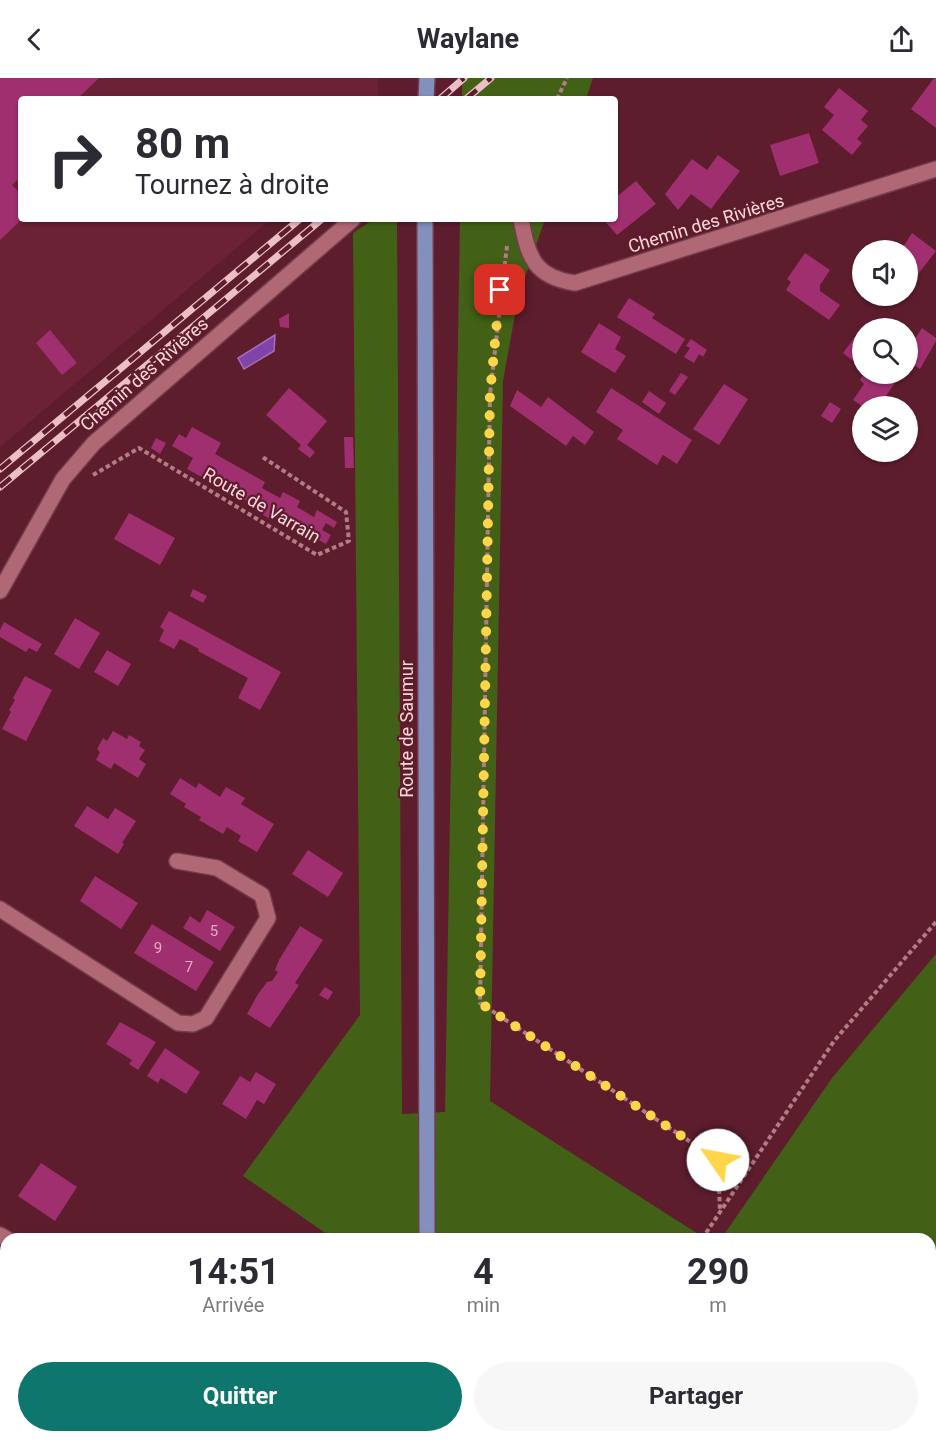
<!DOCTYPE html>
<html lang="fr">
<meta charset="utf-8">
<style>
:root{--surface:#fff;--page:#f7f7f7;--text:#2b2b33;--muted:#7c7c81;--accent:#0f766e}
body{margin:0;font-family:Roboto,sans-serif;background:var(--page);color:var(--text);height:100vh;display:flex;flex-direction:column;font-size:22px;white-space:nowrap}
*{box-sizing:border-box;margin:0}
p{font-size:20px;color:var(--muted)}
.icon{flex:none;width:33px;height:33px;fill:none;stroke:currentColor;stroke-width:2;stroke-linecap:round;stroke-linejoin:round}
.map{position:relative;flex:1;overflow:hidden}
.side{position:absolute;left:0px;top:1155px;width:936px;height:210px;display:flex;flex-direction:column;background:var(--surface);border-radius:18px 18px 0 0;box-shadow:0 2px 4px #0004}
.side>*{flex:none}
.banner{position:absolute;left:18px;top:18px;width:600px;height:126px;border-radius:6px;box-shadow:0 2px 4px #0004;background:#fff;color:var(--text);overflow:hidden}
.tools{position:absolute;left:852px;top:162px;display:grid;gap:12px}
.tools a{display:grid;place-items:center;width:66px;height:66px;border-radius:50%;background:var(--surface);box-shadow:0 2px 4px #0004;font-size:30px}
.pin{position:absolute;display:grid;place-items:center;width:51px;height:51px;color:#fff;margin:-26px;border-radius:12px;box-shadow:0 3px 9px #0006}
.me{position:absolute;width:66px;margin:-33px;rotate:303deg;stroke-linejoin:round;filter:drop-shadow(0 0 4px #0008)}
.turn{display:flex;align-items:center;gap:21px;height:126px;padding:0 18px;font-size:27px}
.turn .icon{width:78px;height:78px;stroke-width:2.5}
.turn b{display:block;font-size:42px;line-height:51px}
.eta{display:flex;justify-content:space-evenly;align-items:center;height:102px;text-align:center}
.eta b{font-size:36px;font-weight:700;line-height:42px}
.action{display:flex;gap:12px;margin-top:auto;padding:12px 18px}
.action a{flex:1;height:69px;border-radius:36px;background:var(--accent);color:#fff;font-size:24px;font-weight:700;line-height:69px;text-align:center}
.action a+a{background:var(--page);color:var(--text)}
header{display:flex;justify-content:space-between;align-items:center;height:78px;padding:0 18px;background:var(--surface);font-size:27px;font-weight:700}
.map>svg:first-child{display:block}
.built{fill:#6b2234}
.green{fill:#436116}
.water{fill:#7f43a9;stroke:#a56fb8;stroke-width:1.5}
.building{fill:#a02f70}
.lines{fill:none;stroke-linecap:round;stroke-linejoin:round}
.minor-casing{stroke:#743c4c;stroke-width:18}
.major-casing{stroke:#743c4c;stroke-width:18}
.path{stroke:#b17d87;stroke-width:4;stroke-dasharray:4.5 3;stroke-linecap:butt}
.minor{stroke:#b16875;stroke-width:15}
.major{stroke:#8390be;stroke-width:15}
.rail-casing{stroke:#ebbfc5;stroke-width:7}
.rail{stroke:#5d1d2d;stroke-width:4.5;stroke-dasharray:14;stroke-linecap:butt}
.route{stroke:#ffd54a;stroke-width:10;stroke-dasharray:0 18}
.labels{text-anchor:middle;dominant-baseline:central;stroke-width:4.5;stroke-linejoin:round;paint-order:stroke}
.number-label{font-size:15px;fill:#e6acc0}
.street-label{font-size:18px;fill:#fed5da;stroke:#5d1d2d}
</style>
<header><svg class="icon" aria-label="back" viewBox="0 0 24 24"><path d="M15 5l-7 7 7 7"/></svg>Waylane<svg class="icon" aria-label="share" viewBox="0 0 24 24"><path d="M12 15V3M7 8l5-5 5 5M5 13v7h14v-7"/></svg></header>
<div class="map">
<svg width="936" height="1365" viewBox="0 0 936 1365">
<rect width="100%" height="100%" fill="#5d1d2d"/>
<path class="built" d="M0 0H378V21H21V141H271L0 369Z"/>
<g class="green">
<path d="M462 0H593L586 21H462Z"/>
<path d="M374 141H397L402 1036 445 1034 460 141H545L518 220 503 303 490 1023 706 1161H334L243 1098 360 937 353 155Z"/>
<path d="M936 876V1365H384L378 1361 377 1359H930V1161H721L832 1000Z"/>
</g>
<path class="water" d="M275 257 274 273 244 291 238 280Z"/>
<g class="building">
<path d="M0 0H99L77 21H21V99L12 107 21 116V142L0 162Z"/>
<path d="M934 0H936V50L911 31Z"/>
<path d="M839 10 868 33 861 42 868 48 857 61 862 65 852 77 822 52 834 37 824 29Z"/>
<path d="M809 55 819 85 780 98 770 67Z"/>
<path d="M718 77 740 93 711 131 691 116 678 132 665 116 692 81 707 92Z"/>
<path d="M636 103 656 126 617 157 603 141H615V120Z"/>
<path d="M912 155 936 173 908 209V172H901Z"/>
<path d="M805 175 830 192 820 207V213L840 227 829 242 786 212 791 204 787 201Z"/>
<path d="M629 220 655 236 652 240 685 261 676 276 617 239Z"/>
<path d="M289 235V250L280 249 279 241Z"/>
<path d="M599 245 621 259 615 271 626 278 615 295 581 274Z"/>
<path d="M922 250 936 260V263L920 291 914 287 908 297V263L911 258 915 261Z"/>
<path d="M50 252 77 285 62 297 36 265Z"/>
<path d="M855 259 862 265V290L843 275Z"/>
<path d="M691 261 707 272 703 279 699 276 694 285 684 279 690 270 686 268Z"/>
<path d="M862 291V296H888L897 302 881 325 887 328H862L853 322 864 306 860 302 863 297 860 295Z"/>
<path d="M681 295 688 299 675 317 669 313Z"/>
<path d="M724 306 748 321 719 367 693 351Z"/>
<path d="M289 310 327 343 307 367 315 374 310 380 298 371 301 367 266 337Z"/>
<path d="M611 310 692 362 677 386 663 377 657 387 617 361 623 352 596 334Z"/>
<path d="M517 312 541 329 548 319 594 354 585 367 573 358 566 368 510 328Z"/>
<path d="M649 313 666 325 659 336 642 324Z"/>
<path d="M830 324 841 331 832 345 821 338Z"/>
<path d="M192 349 221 365 215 376 265 404 262 410 280 420 283 414 300 423 297 429 314 439 317 432 337 444 334 450 326 445 322 452 331 457 326 466 317 461 314 465 307 461 309 457 272 437 270 441 263 437 265 433 187 391 193 380 172 368 179 356 186 360Z"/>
<path d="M344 359H353L354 390H345Z"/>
<path d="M156 360 166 365 160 376 151 370Z"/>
<path d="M129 435 175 460 160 487 114 461Z"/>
<path d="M193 511 207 518 203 525 190 518Z"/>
<path d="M169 533 281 594 260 632 238 620 248 600 198 573 199 571 180 561 174 571 159 563 164 552 160 549Z"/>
<path d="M75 540 100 555 79 591 54 576Z"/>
<path d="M4 544 42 566 37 574 29 570 26 574 0 559V552Z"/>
<path d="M107 572 131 586 118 608 94 594Z"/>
<path d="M25 598 52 612 26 663 2 651 11 634 9 632 15 622 13 620Z"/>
<path d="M113 653 127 661 129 657 141 664 139 668 145 672 139 681 146 686 138 700 114 685 111 691 96 682 100 674 97 671 103 660 107 663Z"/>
<path d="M180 700 196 710 199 705 220 719 226 709 245 720 241 726 274 746 257 774 238 763 241 758 227 749 223 756 199 742 201 739 184 729 186 726 170 716Z"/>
<path d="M87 728 108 741 115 730 136 743 122 765 124 766 118 776 74 748Z"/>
<path d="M308 772 343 795 328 819 292 796Z"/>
<path d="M95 798 138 825 121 851 80 823Z"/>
<path d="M207 832 235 849 220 873 183 850 190 838 200 845Z"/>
<path d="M152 846 214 884 196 913 134 875Z"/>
<path d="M300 848 323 862 295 905 299 907 270 950 247 936 258 916 267 904 272 903 278 894 275 892 279 882Z"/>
<path d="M325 909 333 914 328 922 319 917Z"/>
<path d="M120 944 156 964 138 992 129 986 132 982 106 966Z"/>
<path d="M165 970 200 994 186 1016 161 1000 158 1005 147 998Z"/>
<path d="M256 994 276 1006 264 1026 257 1022 246 1041 222 1026 240 998 250 1004Z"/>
<path d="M41 1085 77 1109 55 1143 18 1118Z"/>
<path d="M0 1193 6 1196V1211L0 1222Z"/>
</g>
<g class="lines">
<g class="minor-casing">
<g id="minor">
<path d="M521 141C528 179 534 199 575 205L936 91"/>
<path d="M0 513 63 401 94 365 353 141"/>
<path d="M0 831 178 945 193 946 206 940 268 840 262 817 217 790 177 783"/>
<path d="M0 1157 7 1161"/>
<path d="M322 1359 331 1365"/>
<path d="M196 1365 200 1359"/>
<path d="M267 1365 271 1359"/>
</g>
</g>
<g class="major-casing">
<g id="major">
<path d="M426 21 427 0"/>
<path d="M425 141 427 1161"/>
<path d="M427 1359V1365"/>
</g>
</g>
<g class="path">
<path d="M557 21 567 0"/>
<path d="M507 168 490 316 480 925 718 1082 720 1134"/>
<path d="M93 397 139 370 317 477 349 463 346 434 261 378"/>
<path d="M702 1161 834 963 936 844"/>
<path d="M567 1365 571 1359"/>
</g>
<use href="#minor" class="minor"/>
<use href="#major" class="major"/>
<g class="rail-casing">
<g id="rail">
<path d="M440 21 464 0"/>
<path d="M466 21 491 0"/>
<path d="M0 391 300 141"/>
<path d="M0 409 322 141"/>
</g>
</g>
<use href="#rail" class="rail"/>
</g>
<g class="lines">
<path class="route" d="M500 212 490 316 480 925 718 1082"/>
</g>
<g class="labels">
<g class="number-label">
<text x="214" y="853">5</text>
<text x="158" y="870">9</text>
<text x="189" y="889">7</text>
</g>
<g class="street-label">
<text transform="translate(706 145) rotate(-17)">Chemin des Rivières</text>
<text transform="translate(144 296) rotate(-41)">Chemin des Rivières</text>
<text transform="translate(262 427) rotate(30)">Route de Varrain</text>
<text transform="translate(406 651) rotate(-90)">Route de Saumur</text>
</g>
</g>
</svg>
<div class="tools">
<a><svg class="icon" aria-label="sound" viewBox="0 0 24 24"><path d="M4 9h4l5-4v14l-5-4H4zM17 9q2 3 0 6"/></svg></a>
<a><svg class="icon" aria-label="search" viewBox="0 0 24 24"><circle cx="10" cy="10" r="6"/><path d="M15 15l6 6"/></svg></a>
<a><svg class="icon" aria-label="layers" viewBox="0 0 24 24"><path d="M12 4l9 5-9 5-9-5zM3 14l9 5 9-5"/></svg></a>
</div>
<div class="pin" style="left:500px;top:212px;background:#d93025"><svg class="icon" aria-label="arrive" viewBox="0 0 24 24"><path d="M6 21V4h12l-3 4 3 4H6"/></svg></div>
<svg class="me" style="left:718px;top:1082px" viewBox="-20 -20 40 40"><circle r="19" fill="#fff"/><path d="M0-13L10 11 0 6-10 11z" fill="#ffd54a"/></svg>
<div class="banner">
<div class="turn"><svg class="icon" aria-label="right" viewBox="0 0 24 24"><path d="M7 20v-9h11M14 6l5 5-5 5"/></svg><div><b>80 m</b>Tournez à droite</div></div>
</div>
<section class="side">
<div class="eta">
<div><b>14:51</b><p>Arrivée</p></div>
<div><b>4</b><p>min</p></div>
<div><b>290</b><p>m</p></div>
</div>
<div class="action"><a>Quitter</a><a>Partager</a></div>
</section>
</div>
